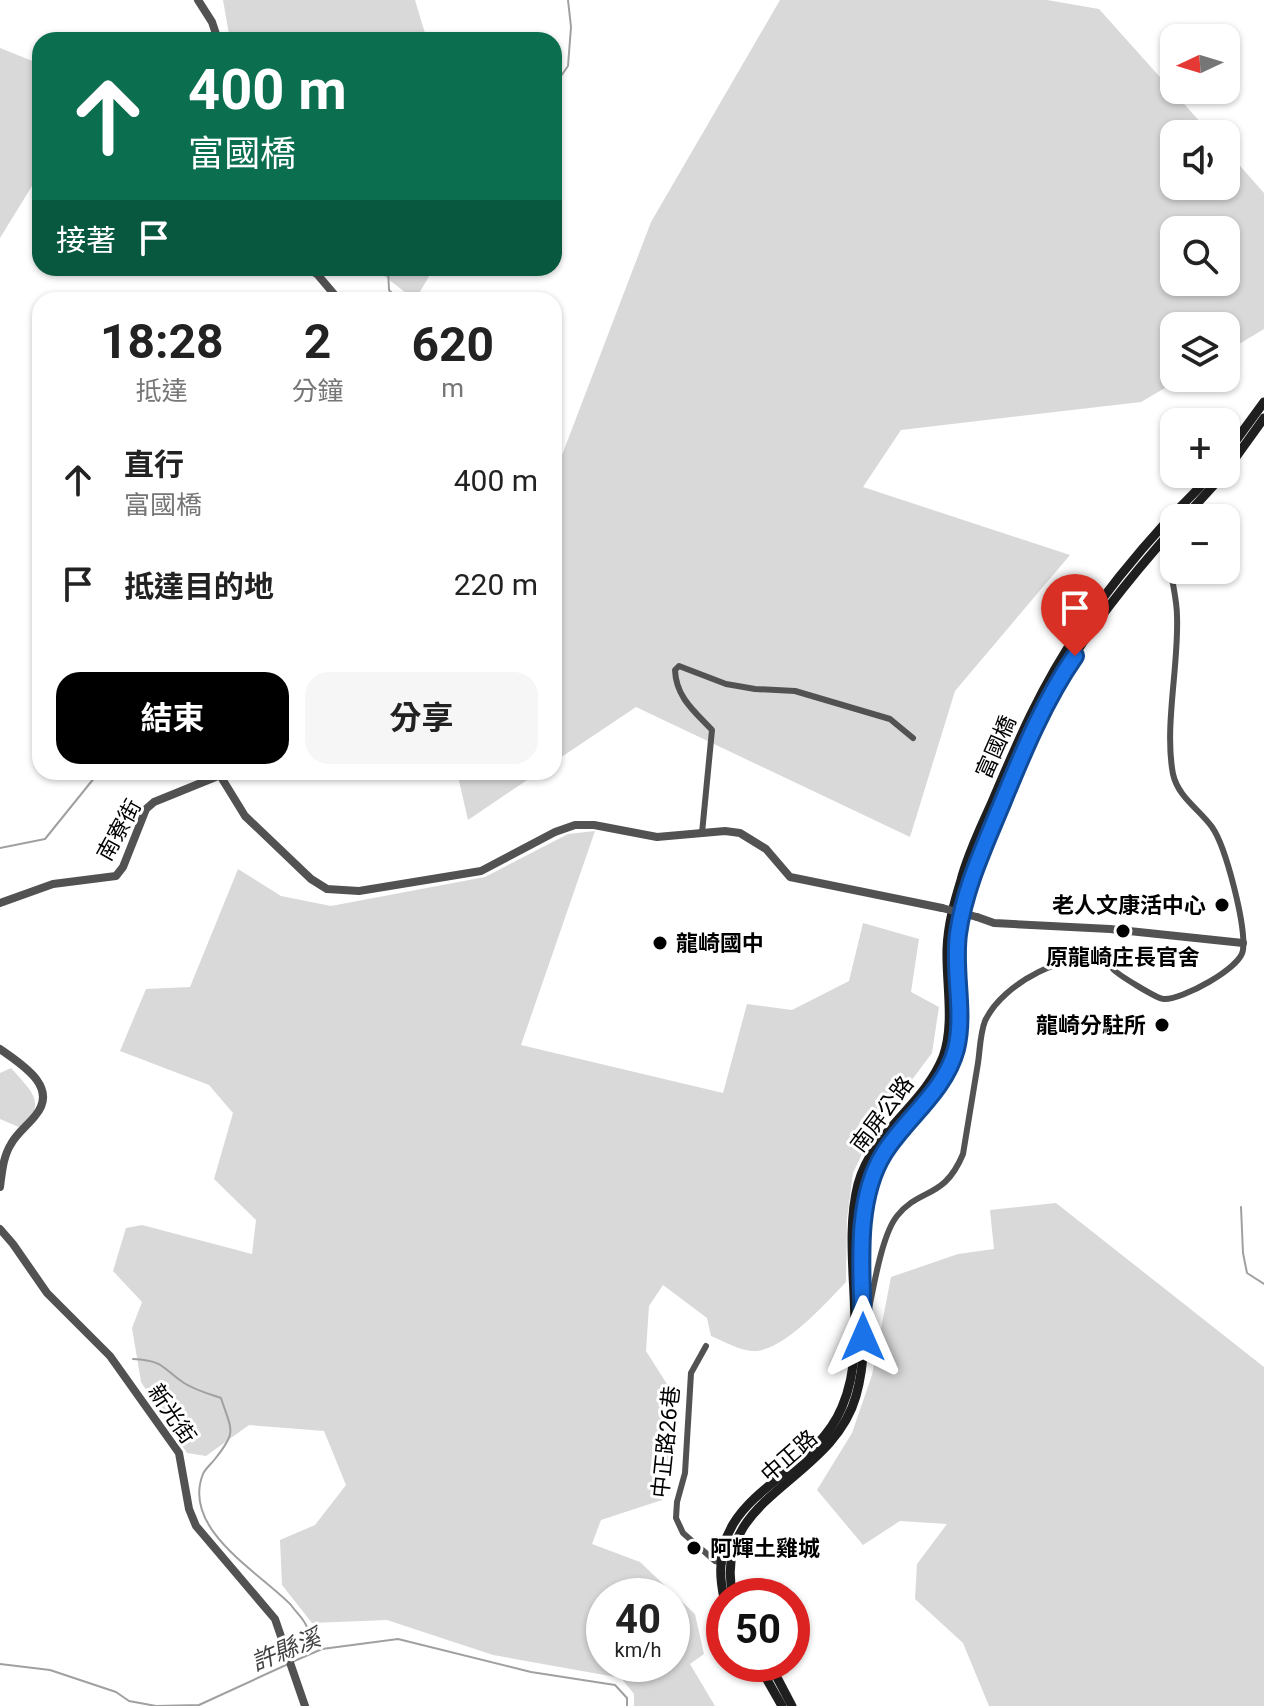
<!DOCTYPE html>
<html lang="zh-TW">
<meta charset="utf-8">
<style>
:root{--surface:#fff;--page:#f6f6f6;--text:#222;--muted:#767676;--accent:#000}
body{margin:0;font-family:Roboto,"Noto Sans TC",sans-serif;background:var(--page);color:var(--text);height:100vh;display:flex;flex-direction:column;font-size:30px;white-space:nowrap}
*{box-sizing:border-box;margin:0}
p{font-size:26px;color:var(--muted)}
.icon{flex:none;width:44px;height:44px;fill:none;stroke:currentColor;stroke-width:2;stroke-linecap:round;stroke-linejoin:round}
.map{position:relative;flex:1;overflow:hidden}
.details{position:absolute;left:32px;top:292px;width:530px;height:488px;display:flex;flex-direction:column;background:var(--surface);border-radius:24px;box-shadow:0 2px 6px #0004}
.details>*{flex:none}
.hud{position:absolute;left:32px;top:32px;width:530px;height:244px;border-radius:24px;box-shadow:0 2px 6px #0004;background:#0b6e4f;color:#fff;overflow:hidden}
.needle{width:52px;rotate:266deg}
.buttons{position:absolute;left:1160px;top:24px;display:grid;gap:16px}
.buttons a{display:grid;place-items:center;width:80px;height:80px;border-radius:16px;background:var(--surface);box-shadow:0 2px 6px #0004;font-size:40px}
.speed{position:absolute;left:586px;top:1578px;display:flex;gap:16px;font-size:40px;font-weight:700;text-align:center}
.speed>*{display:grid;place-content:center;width:104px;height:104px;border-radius:50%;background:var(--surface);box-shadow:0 2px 6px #0004;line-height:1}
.speed small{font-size:20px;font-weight:400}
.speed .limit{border:12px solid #d22;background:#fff;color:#111}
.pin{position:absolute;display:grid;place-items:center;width:68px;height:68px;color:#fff;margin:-82px -34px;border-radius:50% 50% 50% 0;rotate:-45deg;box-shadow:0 0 8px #0007}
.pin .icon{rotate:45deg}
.me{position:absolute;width:88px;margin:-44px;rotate:0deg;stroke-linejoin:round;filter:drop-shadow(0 0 6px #0008)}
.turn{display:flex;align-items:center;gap:28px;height:168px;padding:0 24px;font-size:36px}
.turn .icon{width:104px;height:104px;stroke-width:2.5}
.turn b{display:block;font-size:56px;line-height:68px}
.then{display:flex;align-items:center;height:76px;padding:0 24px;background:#0003;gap:16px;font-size:30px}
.eta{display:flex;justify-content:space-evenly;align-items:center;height:136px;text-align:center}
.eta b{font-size:48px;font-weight:700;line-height:56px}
.cta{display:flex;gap:16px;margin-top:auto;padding:16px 24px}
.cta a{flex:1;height:92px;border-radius:24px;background:var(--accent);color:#fff;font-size:32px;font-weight:700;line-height:92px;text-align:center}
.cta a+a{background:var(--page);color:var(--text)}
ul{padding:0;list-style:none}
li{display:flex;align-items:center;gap:24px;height:104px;padding:0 24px}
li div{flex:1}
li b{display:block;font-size:30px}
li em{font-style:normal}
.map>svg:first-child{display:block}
.green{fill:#d9d9d9;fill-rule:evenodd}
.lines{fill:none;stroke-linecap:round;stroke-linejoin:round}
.stream{stroke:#a0a0a0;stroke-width:2}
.minor{stroke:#525252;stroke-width:6}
.tertiary{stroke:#525252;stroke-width:8}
.secondary{stroke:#1f1f1f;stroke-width:9}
.tertiary-bridge{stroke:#525252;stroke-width:8}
.route-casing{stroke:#114b97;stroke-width:20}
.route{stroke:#1a73e8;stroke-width:14}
.poi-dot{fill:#000;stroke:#fff;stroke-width:3}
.labels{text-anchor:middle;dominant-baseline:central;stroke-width:6;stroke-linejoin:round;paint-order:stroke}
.street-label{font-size:22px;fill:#000;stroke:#fff}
.poi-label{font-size:22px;font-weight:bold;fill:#000;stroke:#fff;text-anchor:end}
.water-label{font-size:24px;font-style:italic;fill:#414141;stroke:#fff}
</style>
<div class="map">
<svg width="1264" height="1706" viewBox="0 0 1264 1706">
<rect width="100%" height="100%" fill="#fff"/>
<g class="green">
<path d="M223 0H415L427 40H230Z"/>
<path d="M780 0H1047L1099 9 1211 134H1174V186H1226V150L1264 193V329L1226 352V326H1174V378H1182L1141 402 901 430 863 487 1070 555 955 691 910 837 636 707 554 762V476L651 222ZM1174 230H1226V282H1174Z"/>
<path d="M0 48 40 64V173L0 238Z"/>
<path d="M374 268H434L415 300Z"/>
<path d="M457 772H539L468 820Z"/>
<path d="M595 831 521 1045 723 1093 747 1004 792 1010 849 981 863 923 919 939 911 992 939 1007 932 1053 872 1133 853 1173 847 1219 846 1282C826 1303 782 1353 752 1351 739 1350 723 1341 711 1336L707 1318 663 1285 649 1306 646 1351 672 1392 673 1458 662 1500 601 1520 592 1544 640 1562 695 1614 704 1654 690 1664 715 1706H634V1694L621 1678 493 1655 387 1620 312 1623 282 1585 280 1540 315 1525 346 1485 324 1431 249 1425 206 1456 187 1453 141 1382 132 1328 142 1302 113 1271 126 1228 142 1225 252 1254 256 1220 214 1179 233 1113 209 1085 120 1051 146 989 190 987 238 869 281 896 331 906 485 877 568 834ZM604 1596H672V1664H604Z"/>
<path d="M11 1068C30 1090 49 1103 21 1128L0 1119V1073Z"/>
<path d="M1056 1203 1264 1367V1706H989L963 1643 915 1599 917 1564 947 1524 900 1521 863 1545 817 1490 852 1433 872 1375 891 1277 958 1254 994 1249 990 1210Z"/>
</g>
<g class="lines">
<g class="stream">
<path d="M554 86 568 66 571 27 568 0"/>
<path d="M388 268 389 290 398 300"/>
<path d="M0 848 45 839 99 772"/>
<path d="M1241 1207 1243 1253 1247 1273 1264 1284"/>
<path d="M133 1359C166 1361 161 1368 184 1383 195 1390 209 1394 221 1398 232 1432 237 1431 215 1459 211 1464 205 1469 203 1474 181 1529 259 1572 291 1605 295 1611 303 1618 306 1625 313 1638 309 1639 322 1649"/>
<path d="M292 1662 322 1649 398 1639 531 1672 615 1685 627 1698V1706"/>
<path d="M0 1664 50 1670 116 1692 129 1701 156 1706 199 1705 286 1665"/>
</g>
<g class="minor">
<path d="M702 833 712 730C694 711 676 697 675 670L679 666 726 684 755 689 795 691 890 719 913 738"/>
<path d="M867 1318C873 1292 881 1236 897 1216 920 1187 944 1200 963 1154 968 1124 973 1094 978 1063 980 1050 980 1034 985 1021 1003 982 1068 951 1109 957 1110 961 1111 965 1113 969 1117 974 1157 999 1164 999 1182 1000 1241 968 1243 950 1246 925 1226 847 1212 827 1199 809 1178 797 1173 774 1164 727 1179 665 1177 616 1177 598 1171 580 1170 562 1169 547 1174 535 1167 521"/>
<path d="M706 1346 691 1373 685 1473 677 1502 676 1518 683 1533 715 1561 723 1563"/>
</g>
<g class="tertiary">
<path d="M198 0 212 22 218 40"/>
<path d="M305 268 317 274 339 300"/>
<path d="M221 777 245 816 311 879 327 889 359 891 481 871 555 832 575 825H594L657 837 725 831 740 833 766 849 790 877 942 908"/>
<path d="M0 903 53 884 116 876 123 867 146 809 154 802 228 772"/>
<path d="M977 917 994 923 1110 929 1243 943"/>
<path d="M0 1049C21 1064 60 1087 35 1116 27 1126 17 1133 11 1144 3 1157 2 1172 0 1187"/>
<path d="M0 1229 13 1244 47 1293 110 1356 179 1453 189 1509 196 1526 275 1619 305 1706"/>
</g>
<g class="secondary">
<path d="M1226 454 1264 402"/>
<path d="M1226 471 1264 418"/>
<path d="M1184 518 1224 474"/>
<path d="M733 1596C710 1496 832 1482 856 1396 869 1351 863 1298 863 1251 863 1236 861 1218 865 1203 873 1164 896 1135 921 1105 933 1091 945 1078 952 1061 970 1018 950 967 961 923 975 862 1000 805 1027 748 1039 723 1050 696 1064 672 1094 621 1135 572 1174 528"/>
<path d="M724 1598C700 1492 810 1484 842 1407 871 1340 840 1255 858 1184 872 1132 924 1105 943 1057 955 1024 946 984 947 949 948 924 954 903 961 880 968 853 981 827 992 802 1017 743 1042 684 1079 631 1105 593 1136 555 1167 521 1181 505 1198 491 1211 474"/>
<path d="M758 1664 782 1706"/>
<path d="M770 1664 792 1706"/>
</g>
<path class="tertiary-bridge" d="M942 908 977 917"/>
</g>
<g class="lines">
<g class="route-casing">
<path id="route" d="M863 1337C863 1279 852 1204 884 1153 906 1118 945 1091 956 1049 965 1012 953 972 958 934 964 890 983 849 1000 808 1021 757 1043 702 1075 656"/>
</g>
<use href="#route" class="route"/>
</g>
<g class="poi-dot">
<circle cx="1222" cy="905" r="8"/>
<circle cx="1123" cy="931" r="8"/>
<circle cx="660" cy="943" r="8"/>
<circle cx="1162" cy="1025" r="8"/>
<circle cx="694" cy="1548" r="8"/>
</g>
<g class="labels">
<g class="street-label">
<text transform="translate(996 747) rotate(-66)">富國橋</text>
<text transform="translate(119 830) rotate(-61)">南寮街</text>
<text transform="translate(882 1114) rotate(-53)">南屏公路</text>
<text transform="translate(172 1414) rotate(56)">新光街</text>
<text transform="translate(666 1442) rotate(-84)">中正路26巷</text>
<text transform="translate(789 1456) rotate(-41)">中正路</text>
</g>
<g class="poi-label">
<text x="1206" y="905">老人文康活中心</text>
<text x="676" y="943" text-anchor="start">龍崎國中</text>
<text x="1123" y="957" text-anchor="middle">原龍崎庄長官舍</text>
<text x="1146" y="1025">龍崎分駐所</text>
<text x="710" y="1548" text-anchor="start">阿輝土雞城</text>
</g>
<g class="water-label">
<text transform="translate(286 1650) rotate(-22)">許縣溪</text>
</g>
</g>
</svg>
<div class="buttons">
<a><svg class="needle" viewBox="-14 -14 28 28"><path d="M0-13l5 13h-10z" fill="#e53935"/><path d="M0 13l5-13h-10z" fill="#767676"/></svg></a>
<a><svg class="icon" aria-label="sound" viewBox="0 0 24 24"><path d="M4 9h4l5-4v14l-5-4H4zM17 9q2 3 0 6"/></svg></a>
<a><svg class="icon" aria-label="search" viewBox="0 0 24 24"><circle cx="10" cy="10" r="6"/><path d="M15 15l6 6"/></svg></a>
<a><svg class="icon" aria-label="layers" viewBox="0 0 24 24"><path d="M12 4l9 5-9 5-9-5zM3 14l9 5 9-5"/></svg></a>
<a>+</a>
<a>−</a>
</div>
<div class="speed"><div>40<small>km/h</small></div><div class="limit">50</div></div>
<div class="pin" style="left:1075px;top:656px;background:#d93025"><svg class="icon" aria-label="arrive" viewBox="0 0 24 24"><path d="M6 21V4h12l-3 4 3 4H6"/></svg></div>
<svg class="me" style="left:863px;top:1337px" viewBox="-20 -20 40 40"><path d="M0-17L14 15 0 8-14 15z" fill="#1a73e8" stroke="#fff" stroke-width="4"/></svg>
<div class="hud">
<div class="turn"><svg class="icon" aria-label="ahead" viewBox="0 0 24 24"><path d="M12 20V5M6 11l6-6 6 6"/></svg><div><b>400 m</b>富國橋</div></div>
<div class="then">接著<svg class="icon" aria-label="arrive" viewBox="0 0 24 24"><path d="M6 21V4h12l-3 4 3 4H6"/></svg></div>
</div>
<section class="details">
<div class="eta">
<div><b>18:28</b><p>抵達</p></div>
<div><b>2</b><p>分鐘</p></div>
<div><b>620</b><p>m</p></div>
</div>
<ul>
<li><svg class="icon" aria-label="ahead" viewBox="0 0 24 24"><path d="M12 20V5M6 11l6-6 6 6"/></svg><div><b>直行</b><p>富國橋</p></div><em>400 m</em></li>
<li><svg class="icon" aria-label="arrive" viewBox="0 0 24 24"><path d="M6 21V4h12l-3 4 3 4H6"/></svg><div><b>抵達目的地</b></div><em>220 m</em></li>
</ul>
<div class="cta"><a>結束</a><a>分享</a></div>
</section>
</div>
